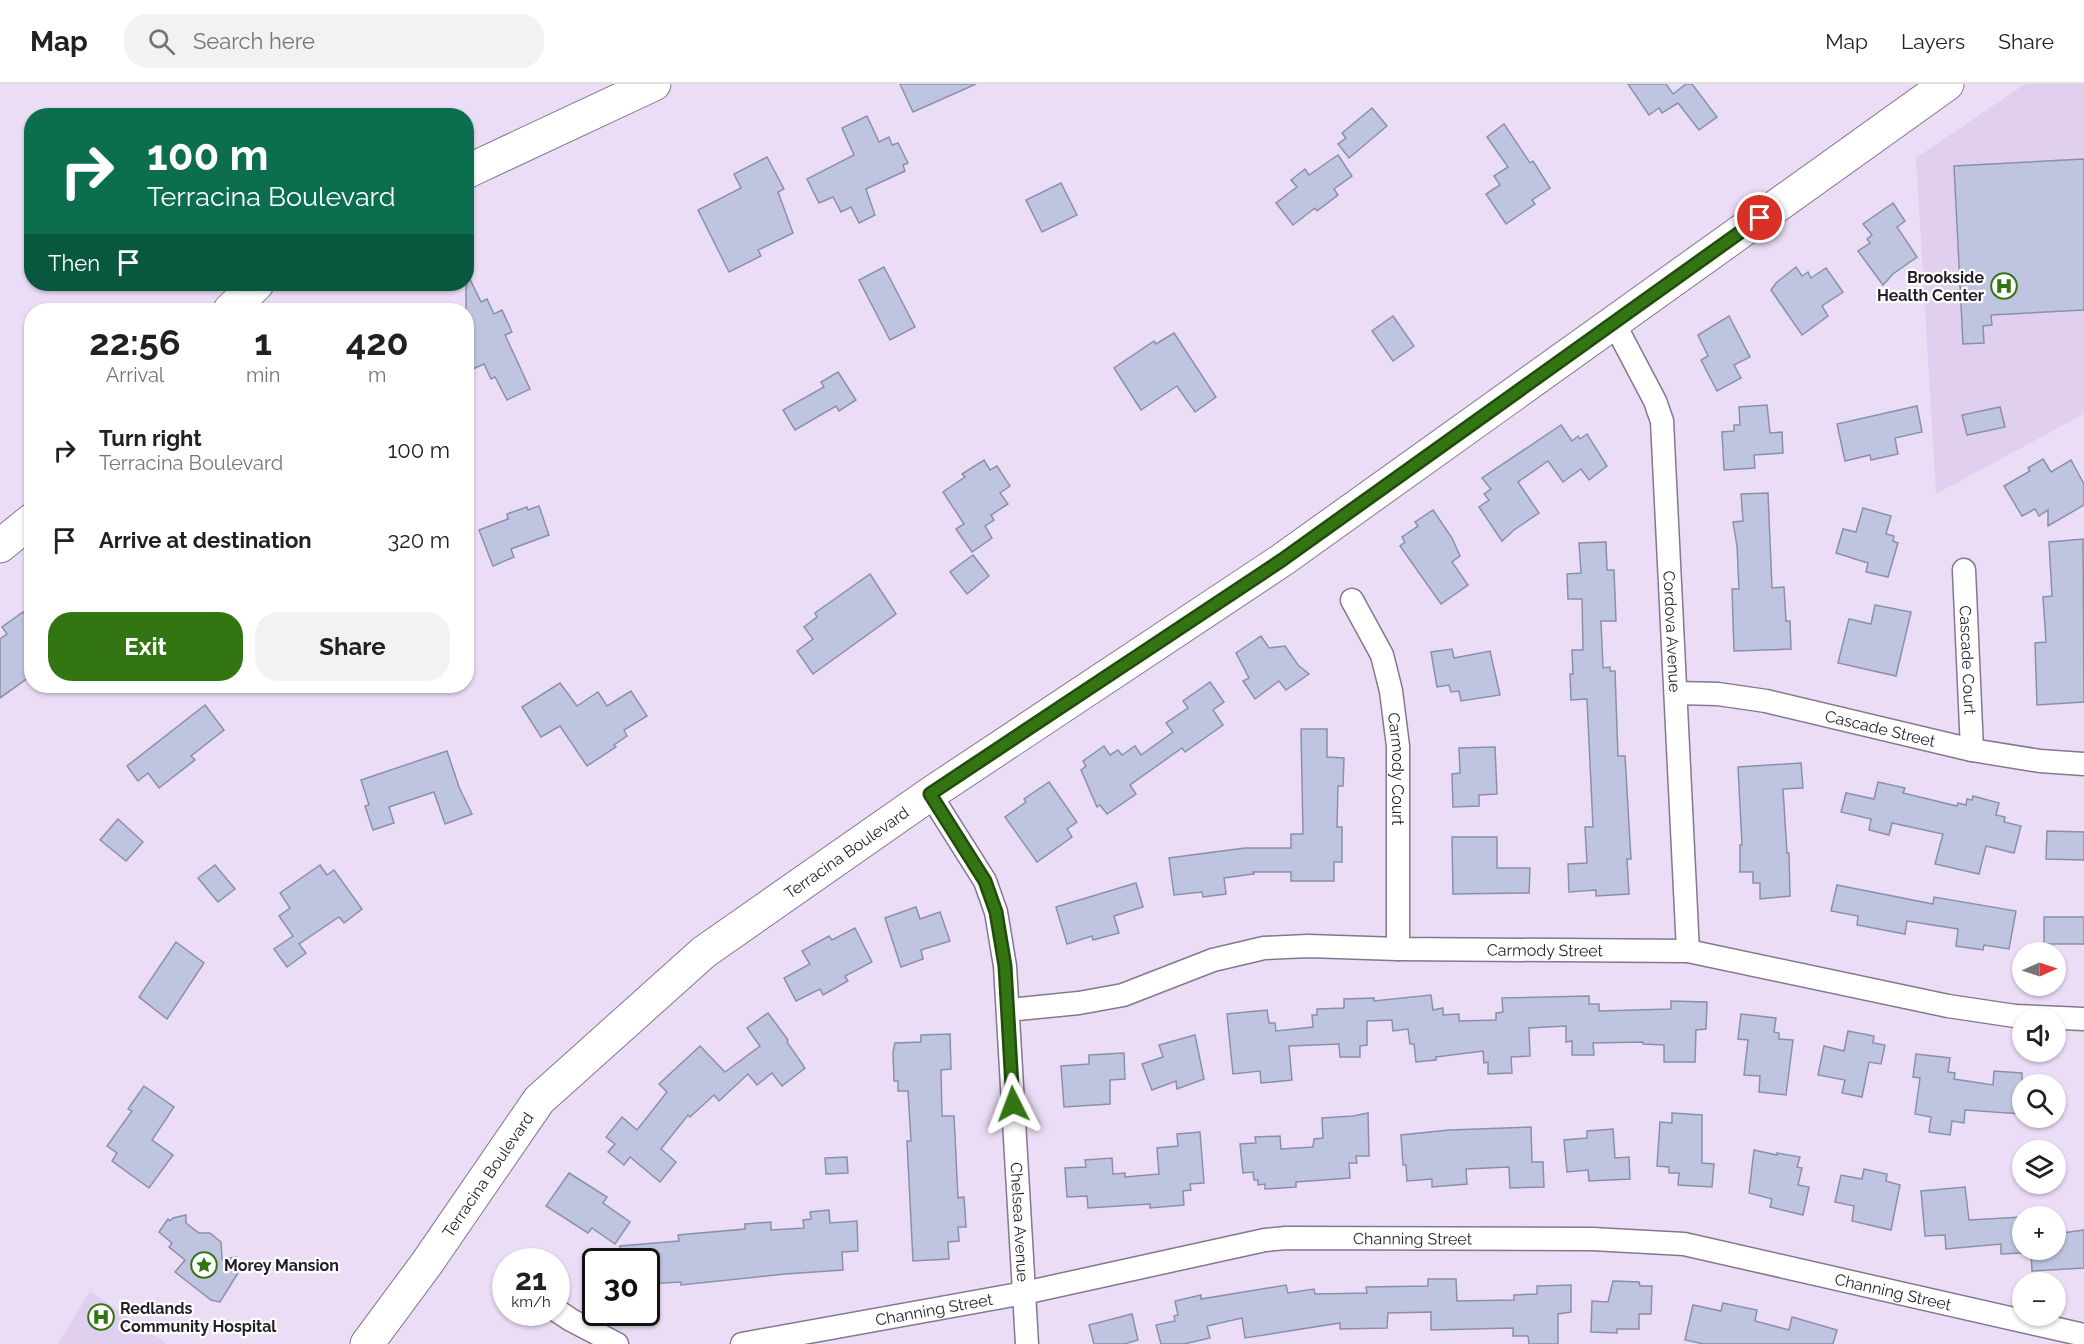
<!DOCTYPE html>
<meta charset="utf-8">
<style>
:root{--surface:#fff;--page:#f2f2f2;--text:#202124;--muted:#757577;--line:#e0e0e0;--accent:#337513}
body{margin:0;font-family:Raleway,sans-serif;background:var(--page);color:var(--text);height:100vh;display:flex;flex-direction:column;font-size:22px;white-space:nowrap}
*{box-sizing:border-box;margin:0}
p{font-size:20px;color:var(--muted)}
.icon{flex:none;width:33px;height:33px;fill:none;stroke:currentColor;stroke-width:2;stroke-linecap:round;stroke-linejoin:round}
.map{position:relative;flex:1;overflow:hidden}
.sheet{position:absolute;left:24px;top:219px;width:450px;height:390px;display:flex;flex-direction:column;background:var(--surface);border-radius:24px;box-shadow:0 2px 4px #0004}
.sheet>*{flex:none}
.banner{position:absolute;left:24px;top:24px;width:450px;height:183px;border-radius:24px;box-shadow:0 2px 4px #0004;background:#0b6e4f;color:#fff;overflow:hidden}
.needle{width:39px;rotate:87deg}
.controls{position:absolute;left:2012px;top:858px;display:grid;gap:12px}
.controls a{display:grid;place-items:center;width:54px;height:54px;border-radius:50%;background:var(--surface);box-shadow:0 2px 4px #0004;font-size:30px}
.speed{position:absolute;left:492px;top:1164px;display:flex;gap:12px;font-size:30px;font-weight:700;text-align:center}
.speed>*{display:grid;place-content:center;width:78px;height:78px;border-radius:50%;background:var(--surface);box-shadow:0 2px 4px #0004;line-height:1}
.speed small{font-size:15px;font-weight:400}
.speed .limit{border:3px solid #111;border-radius:9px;background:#fff;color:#111}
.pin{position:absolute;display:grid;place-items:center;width:51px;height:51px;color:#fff;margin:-26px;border:3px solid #fff;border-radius:50%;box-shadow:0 2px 6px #0007}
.me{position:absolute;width:66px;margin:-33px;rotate:357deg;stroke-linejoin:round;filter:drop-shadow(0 0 4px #0008)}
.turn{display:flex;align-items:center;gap:21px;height:126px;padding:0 24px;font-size:27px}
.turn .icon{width:78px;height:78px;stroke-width:2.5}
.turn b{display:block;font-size:42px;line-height:51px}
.then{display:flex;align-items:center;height:57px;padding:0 24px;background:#0003;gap:12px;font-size:22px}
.eta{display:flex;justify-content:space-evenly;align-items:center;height:102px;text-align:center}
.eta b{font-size:36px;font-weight:700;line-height:42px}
.action{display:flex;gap:12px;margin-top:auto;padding:12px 24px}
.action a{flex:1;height:69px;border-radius:24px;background:var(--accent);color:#fff;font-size:24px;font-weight:700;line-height:69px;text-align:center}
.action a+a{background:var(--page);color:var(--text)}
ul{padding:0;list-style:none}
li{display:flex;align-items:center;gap:18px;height:90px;padding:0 24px}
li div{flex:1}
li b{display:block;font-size:22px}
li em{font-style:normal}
header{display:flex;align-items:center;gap:36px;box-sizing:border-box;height:84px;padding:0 30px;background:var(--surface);border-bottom:2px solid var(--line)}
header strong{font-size:28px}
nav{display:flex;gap:33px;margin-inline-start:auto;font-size:21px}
.search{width:420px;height:54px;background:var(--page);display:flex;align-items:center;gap:15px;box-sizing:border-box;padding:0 21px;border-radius:24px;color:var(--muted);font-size:22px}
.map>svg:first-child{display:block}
.built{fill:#e1cfef}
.building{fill:#bfc5e0;stroke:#8b90aa;stroke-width:1.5}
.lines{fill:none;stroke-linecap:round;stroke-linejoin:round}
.minor-casing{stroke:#84778e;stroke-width:25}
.secondary-casing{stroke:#84778e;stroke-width:35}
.minor{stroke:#fff;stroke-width:22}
.secondary{stroke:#fff;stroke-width:33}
.route-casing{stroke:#214c0c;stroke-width:15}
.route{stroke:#337513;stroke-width:10}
.labels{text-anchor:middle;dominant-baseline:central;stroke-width:4.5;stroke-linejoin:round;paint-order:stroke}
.poi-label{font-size:16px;font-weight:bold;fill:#231e27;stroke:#fff;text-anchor:start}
.street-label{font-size:16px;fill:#231e27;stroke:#fff}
</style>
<header>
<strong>Map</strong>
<div class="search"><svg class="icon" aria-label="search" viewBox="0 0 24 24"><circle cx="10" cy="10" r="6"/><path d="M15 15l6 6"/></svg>Search here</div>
<nav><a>Map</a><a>Layers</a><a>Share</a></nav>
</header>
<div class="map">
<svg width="2084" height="1260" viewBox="0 0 2084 1260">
<rect width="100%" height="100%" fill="#ecddf7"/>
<g class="built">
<path d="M2025 0H2084V330L1936 410 1916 74Z"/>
<path d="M90 1207 167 1260H58Z"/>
</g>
<g class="building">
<path d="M900 0H976L913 28Z"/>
<path d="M1628 0H1666L1673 10 1686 0H1692L1717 33 1699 46 1678 19 1662 29 1659 24 1649 31Z"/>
<path d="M1372 24 1387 42 1349 74 1338 60 1346 54 1342 49Z"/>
<path d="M867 32 879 58 889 53 892 61 898 59 908 79 903 81 905 87 866 105 875 131 859 139 851 123 841 128 833 113 819 119 807 95 854 71 842 44Z"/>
<path d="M1504 40 1530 79 1533 77 1550 104 1532 116 1535 120 1506 140 1486 110 1500 101 1494 92 1508 83 1487 53Z"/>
<path d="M1338 71 1352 92 1334 105 1338 111 1317 127 1315 124 1293 141 1276 119 1297 103 1291 96 1305 85 1309 91Z"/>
<path d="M767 73 784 105 778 108 793 149 758 166 761 172 729 188 698 126 741 104 734 90Z"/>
<path d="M2084 75V226L1991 231 1992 241 1983 242 1984 259 1963 260 1954 82Z"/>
<path d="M1061 99 1077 131 1042 148 1026 116Z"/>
<path d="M1893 119 1905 137 1897 143 1917 173 1893 190 1883 201 1858 167 1870 159 1867 155 1872 151 1863 140Z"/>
<path d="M884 183 915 243 890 256 859 196Z"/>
<path d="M1796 183 1802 192 1808 188 1811 194 1826 184 1843 208 1822 222 1828 232 1802 251 1771 206 1776 199Z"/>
<path d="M466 187 481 218 487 215 494 230 502 226 512 248 505 251 530 305 507 316 495 293 491 295 484 280 466 288Z"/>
<path d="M1393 232 1414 262 1393 277 1372 247Z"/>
<path d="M1729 232 1750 273 1734 281 1741 294 1717 307 1701 276 1708 272 1698 251Z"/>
<path d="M1174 249 1216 313 1195 328 1177 302 1141 326 1114 284 1154 257 1156 260Z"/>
<path d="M838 288 856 316 839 327 836 322 795 346 783 326 824 303 821 298Z"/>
<path d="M1767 321 1770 349 1782 348 1783 369 1754 371 1755 384 1724 386 1722 348 1734 347V341H1740L1739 323Z"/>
<path d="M1917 322 1922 348 1895 354 1898 370 1871 376 1870 371 1845 377 1837 340Z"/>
<path d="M2000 323 2005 343 1967 351 1962 331Z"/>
<path d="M1561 341 1572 357 1578 352 1580 355 1587 350 1607 382 1589 396 1581 385 1563 398 1548 377 1518 398 1539 429 1514 446 1502 457 1479 423 1489 416 1484 410 1491 405 1482 394Z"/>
<path d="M2043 375 2051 388 2071 376 2084 400V421L2048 442V426L2039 432 2035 425 2022 432 2004 402 2030 387 2028 384Z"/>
<path d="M984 376 990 386 997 382 1010 402 1000 409 1008 420 991 431 994 436 985 442 992 454 972 468 956 445 964 440 943 408 965 393 962 390Z"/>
<path d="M1768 409 1772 504 1784 503 1786 537H1790L1791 565 1734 567 1732 505H1739L1737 462 1733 438 1743 437 1741 410Z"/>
<path d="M539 422 549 451 511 465 514 473 493 482 479 446 508 435 507 430 527 423 528 426Z"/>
<path d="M1863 424 1891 432 1886 450 1894 452 1893 457 1898 459 1888 493 1866 488 1868 479 1836 469 1843 445 1856 448Z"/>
<path d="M1433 426 1452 454 1460 472 1452 478 1468 501 1441 520 1400 462 1405 458 1402 453 1418 442 1415 438Z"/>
<path d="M2083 455 2084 618 2037 621 2035 559 2046 558 2043 513 2052 512 2049 458Z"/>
<path d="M1606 458 1607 486H1614L1616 537H1601L1603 584 1610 583V587H1615L1618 672H1625L1631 775H1627L1629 810 1596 812V806L1569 808 1568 780 1587 779 1585 743H1593L1587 615 1571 616 1570 590H1573L1572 566H1583L1582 515H1568L1567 490 1581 489 1579 459Z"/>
<path d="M973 471 989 492 967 510 950 488Z"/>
<path d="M870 490 896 530 813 590 797 567 813 555 804 543 817 533 815 529Z"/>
<path d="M1875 521 1911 528 1896 592 1838 579 1849 535 1871 540Z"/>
<path d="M23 528 32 539V591L0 614V555L7 550 2 543Z"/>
<path d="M1261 552 1269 564 1285 562 1298 581 1309 590 1286 606 1279 597 1255 615 1243 597 1249 594 1236 569Z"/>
<path d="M1452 565 1454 574 1490 567 1500 611 1461 617 1459 607 1451 608 1449 601 1437 603 1431 568Z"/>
<path d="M1210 598 1224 618 1213 626 1223 641 1185 668 1182 664 1130 701 1136 710 1107 730 1100 721 1097 723 1081 686 1086 682 1083 677 1104 662 1110 671 1118 666 1122 671 1135 662 1141 671 1173 648 1166 639 1188 624 1183 617Z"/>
<path d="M560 599 577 622 598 608 607 622 631 607 647 632 624 646 627 652 614 661 616 663 587 682 560 642 541 653 522 623Z"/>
<path d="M205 621 224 646 191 672 195 676 159 704 148 689 138 697 127 682Z"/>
<path d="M1301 645H1327V673L1344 674 1343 702H1338L1337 743H1342V778H1334V797H1291V788H1253L1254 790 1224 794 1226 810 1203 813 1202 808 1174 811 1169 774 1245 764H1291V750H1303Z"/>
<path d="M1495 663 1497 710 1479 711V722L1453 723 1452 690 1460 689 1459 664Z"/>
<path d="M447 667 459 703 472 730 445 740 434 708 389 723 394 739 373 746 365 722 369 721 361 696Z"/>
<path d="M1801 679 1803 704 1783 705 1787 769H1789L1790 812 1760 815V799H1753V788H1740V761H1742L1738 683Z"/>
<path d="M1049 698 1077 738 1067 745 1072 753 1037 778 1005 733 1026 718 1024 715Z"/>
<path d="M1878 698 1905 704 1903 709 1957 722 1958 719 1966 721 1967 715 1972 716 1973 712 1999 719 1996 731 2005 733 2004 738 2021 742 2014 769 1986 762 1979 790 1935 780 1943 750 1892 739 1889 751 1869 746 1871 735 1841 728 1846 709 1874 715Z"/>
<path d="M118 735 143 758 126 777 100 756Z"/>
<path d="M2047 747 2084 748V776L2046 775Z"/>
<path d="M1452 753H1497V784H1530L1529 809 1453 810Z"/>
<path d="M215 781 235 805 218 818 198 794Z"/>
<path d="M320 781 327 791 334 786 362 825 344 839 339 833 299 860 306 869 287 883 274 865 293 852 279 832 290 824 280 809Z"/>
<path d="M1136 799 1143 823 1114 832 1119 849 1093 856 1092 852 1067 860 1056 823Z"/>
<path d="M1837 801 1933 820 1934 813 2016 827 2009 865 1984 861 1983 866 1956 862 1958 845 1907 837 1905 850 1857 841 1858 832 1831 827Z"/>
<path d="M916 823 920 835 940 828 950 857 921 866 923 875 901 883 885 834Z"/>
<rect x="2044" y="833" width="40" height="27"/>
<path d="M855 844 872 878 845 892 848 897 823 911 820 905 796 917 784 894 810 880 802 867 829 852 832 856Z"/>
<path d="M176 858 204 879 167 935 139 913Z"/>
<path d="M1431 911 1433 926 1443 924V931L1459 930V937L1496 936V929L1503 928 1502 914 1589 912V920H1599V927L1671 925V917L1707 918 1706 945 1696 946 1695 978H1664V961L1643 960V958L1593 959 1594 971H1572V957L1566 958V942L1529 944 1530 972 1511 973 1512 989 1488 990V978L1484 979 1483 967 1436 973V976L1416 978 1414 960H1410L1408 945 1393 947 1392 936 1367 937V961L1360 962V973H1340L1339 960 1289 962 1292 996 1261 999 1260 987 1233 990 1227 930 1267 926 1269 939H1275L1276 947 1313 943 1312 931H1317V925L1344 924V915L1374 914V917Z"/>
<path d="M768 929 788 956 787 958 805 984 782 1002 772 989 757 1001 748 990 719 1017 714 1011 690 1033 688 1031 661 1065 676 1078 660 1098 630 1073 624 1081 608 1068 615 1060 606 1053 622 1033 637 1046 667 1008 659 1000 700 962 725 988 760 962 747 944Z"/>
<path d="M1741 930 1776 934 1774 948 1779 949V955L1793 956 1786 1011 1759 1008 1760 992 1744 991 1748 956 1738 955Z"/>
<path d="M1848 947 1874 952 1873 959 1885 961 1881 980 1869 978 1862 1013 1842 1009 1845 996 1818 991 1824 962 1844 967Z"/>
<path d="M950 950 951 985 941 986 942 1032H954L958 1114 964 1113 966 1143H958L959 1157 948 1158 949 1175 913 1177 907 1057H911L908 1007H898V997H894L893 968 895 959 921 958V951Z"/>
<path d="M1195 951 1204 995 1177 1005 1176 997 1152 1006 1142 980 1163 973 1159 961Z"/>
<path d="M1124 969 1125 995 1110 996V1020L1064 1023 1061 982 1089 980V971Z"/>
<path d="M1916 970 1950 974 1948 988 1955 989 1954 995 1993 1001 1994 987 2022 989V1030L1965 1026 1964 1039 1952 1037 1950 1051 1929 1048 1931 1033 1915 1030 1920 994 1913 993Z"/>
<path d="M144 1002 174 1023 152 1056 173 1071 149 1104 112 1077 117 1069 107 1062 132 1027 128 1025Z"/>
<path d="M1368 1029 1369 1072H1356L1357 1079H1349L1350 1094 1296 1098V1103L1265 1105V1100L1258 1101V1096H1254L1253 1088 1243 1089 1240 1060 1256 1059 1255 1053 1280 1052 1281 1065 1313 1063 1314 1055 1323 1054 1322 1034 1353 1032Z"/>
<path d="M1672 1029 1702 1031V1079L1714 1080 1712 1103 1678 1101 1679 1089H1669V1083L1657 1082 1660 1038 1672 1039Z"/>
<path d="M1531 1043 1532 1078H1543L1544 1103 1510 1104 1509 1083 1466 1085 1467 1100 1432 1103V1095L1407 1097 1406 1081H1403L1401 1051 1449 1046Z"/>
<path d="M1613 1045 1615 1074 1629 1073 1630 1095 1589 1097 1588 1086 1567 1088 1564 1056 1587 1054V1047Z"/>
<path d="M1200 1048 1204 1099 1190 1100 1191 1106 1183 1107 1184 1121 1150 1124V1120L1088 1124 1087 1112 1067 1113 1065 1084 1086 1083 1085 1076 1112 1074 1113 1090 1125 1089V1093L1159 1090 1157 1064 1178 1062 1177 1050Z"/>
<path d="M1754 1066 1777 1071V1069L1800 1073 1797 1083 1802 1084 1798 1101 1809 1103 1803 1131 1770 1123 1772 1115 1749 1109Z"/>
<path d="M847 1073 848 1089 826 1090 825 1074Z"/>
<path d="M1864 1085 1887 1090 1886 1097 1900 1101 1891 1146 1852 1137 1854 1122 1835 1118 1841 1091 1862 1095Z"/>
<path d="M569 1089 607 1113 603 1119 630 1138 615 1160 592 1144 588 1149 546 1122Z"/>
<path d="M1965 1103 1969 1136 2022 1133V1169L2001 1170V1160L1946 1165 1945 1151 1925 1152 1921 1107Z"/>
<path d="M829 1126 830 1139 857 1137 858 1167 842 1168 843 1186 785 1190 681 1201V1198L646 1200V1178H621L620 1162 679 1157 678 1151 745 1145V1140L771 1138V1146L804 1144 803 1136 811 1135 810 1128Z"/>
<path d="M186 1131V1139L199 1149H210L221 1158 222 1175 237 1173 238 1189 220 1218 211 1216 175 1188 185 1176 169 1163 172 1159 159 1148 168 1135 170 1137 173 1134Z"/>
<path d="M2084 1146V1184L2032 1187 2031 1166H2055V1150Z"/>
<path d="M1428 1195H1456L1457 1217 1514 1216V1211L1537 1210V1202L1571 1201V1228L1558 1230V1260H1529L1528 1252H1513V1244L1431 1246V1228L1388 1229 1387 1244 1340 1245V1239L1245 1254 1242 1234 1207 1242 1210 1254 1184 1260H1161L1156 1241 1175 1237 1174 1232 1178 1231 1175 1217 1201 1211V1215L1286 1201 1288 1209 1314 1205 1315 1210 1367 1209 1366 1203 1428 1202Z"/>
<path d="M1613 1197 1639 1198 1640 1202H1652L1651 1230H1639V1245H1617V1249L1591 1248 1592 1217 1608 1218Z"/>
<path d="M1723 1219 1757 1226 1755 1237 1789 1246 1792 1233 1837 1246 1833 1260H1704L1685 1256 1693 1221 1721 1227Z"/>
<path d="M1132 1230 1138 1256 1124 1260H1094L1089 1241Z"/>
</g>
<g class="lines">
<g class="minor-casing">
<g id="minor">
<path id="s1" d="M1614 239 1655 317 1662 337 1688 867"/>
<path id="s2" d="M1964 486 1972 666"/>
<path id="s3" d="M1352 516 1382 571 1391 607 1398 662V865"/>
<path id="s4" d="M1676 609 1718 610 1766 617 1972 666 2040 677 2084 680"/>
<path id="s5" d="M930 710 985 797 996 828 1005 882 1027 1260"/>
<path id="s6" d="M1008 926 1079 919 1123 911 1213 876 1264 864 1308 862 1398 865 1688 867 1948 922 2015 932 2084 935"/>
<path d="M556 1226 571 1236 617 1260"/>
<path id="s7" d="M742 1260 1024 1209 1265 1156 1286 1154 1592 1155 1684 1160 2084 1251"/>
</g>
</g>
<g class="secondary-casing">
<g id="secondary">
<path d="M466 88 654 0"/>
<path d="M230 226 257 200"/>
<path d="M0 462 32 436"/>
<path id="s8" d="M367 1260 427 1179 539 1016 704 868 930 710 1282 476 1947 0"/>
</g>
</g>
<use href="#minor" class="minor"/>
<use href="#secondary" class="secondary"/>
</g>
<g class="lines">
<g class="route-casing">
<path id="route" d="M1013 1020 1005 882 996 828 985 797 930 710 1282 476 1760 134"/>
</g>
<use href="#route" class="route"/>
</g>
<defs>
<g id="hospital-ring" transform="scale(1.35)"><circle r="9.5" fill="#fff" stroke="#337513" stroke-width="1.5"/><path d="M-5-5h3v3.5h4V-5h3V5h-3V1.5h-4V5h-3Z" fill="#337513"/></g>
<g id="sight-ring" transform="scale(1.35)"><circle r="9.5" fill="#fff" stroke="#337513" stroke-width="1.5"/><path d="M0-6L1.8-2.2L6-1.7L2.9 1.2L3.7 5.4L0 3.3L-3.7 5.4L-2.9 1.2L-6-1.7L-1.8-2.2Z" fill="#337513"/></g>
</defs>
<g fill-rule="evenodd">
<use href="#hospital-ring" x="2004" y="202"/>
<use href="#sight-ring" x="204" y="1181"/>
<use href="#hospital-ring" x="101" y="1233"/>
</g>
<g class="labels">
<g class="poi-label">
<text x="1984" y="193" text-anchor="end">Brookside<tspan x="1984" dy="18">Health Center</tspan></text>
<text x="224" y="1181">Morey Mansion</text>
<text x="120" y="1224">Redlands<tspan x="120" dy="18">Community Hospital</tspan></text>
</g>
<g class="street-label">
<text stroke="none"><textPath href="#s1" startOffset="320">Cordova Avenue</textPath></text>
<text stroke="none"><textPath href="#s2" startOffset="90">Cascade Court</textPath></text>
<text stroke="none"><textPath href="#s4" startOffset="208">Cascade Street</textPath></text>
<text stroke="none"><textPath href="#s3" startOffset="178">Carmody Court</textPath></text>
<text stroke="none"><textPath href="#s8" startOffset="694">Terracina Boulevard</textPath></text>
<text stroke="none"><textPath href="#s6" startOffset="546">Carmody Street</textPath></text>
<text stroke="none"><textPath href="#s8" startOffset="208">Terracina Boulevard</textPath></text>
<text stroke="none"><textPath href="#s5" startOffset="447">Chelsea Avenue</textPath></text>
<text stroke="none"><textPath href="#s7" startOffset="681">Channing Street</textPath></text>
<text stroke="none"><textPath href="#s7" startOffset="1167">Channing Street</textPath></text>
<text stroke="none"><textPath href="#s7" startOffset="195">Channing Street</textPath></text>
</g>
</g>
</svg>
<div class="controls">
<a><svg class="needle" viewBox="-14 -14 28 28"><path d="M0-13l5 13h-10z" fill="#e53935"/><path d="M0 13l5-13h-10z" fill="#757577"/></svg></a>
<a><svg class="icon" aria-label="sound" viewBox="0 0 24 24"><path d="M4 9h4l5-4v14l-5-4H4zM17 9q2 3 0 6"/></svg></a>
<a><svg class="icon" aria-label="search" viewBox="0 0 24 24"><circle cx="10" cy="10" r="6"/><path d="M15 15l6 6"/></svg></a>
<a><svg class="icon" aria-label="layers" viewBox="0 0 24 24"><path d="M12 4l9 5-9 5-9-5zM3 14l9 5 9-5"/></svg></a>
<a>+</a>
<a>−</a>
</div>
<div class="speed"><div>21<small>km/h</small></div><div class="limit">30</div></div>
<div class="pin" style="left:1760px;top:134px;background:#d93025"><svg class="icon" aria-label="arrive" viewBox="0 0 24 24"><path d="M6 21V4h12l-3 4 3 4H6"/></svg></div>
<svg class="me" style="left:1013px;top:1020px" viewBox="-20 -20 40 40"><path d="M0-17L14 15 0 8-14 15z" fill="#337513" stroke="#fff" stroke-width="4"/></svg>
<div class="banner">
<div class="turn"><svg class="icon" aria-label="right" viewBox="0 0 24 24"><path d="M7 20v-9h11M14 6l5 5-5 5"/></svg><div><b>100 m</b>Terracina Boulevard</div></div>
<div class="then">Then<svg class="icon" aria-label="arrive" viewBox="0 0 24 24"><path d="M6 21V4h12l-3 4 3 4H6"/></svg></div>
</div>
<section class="sheet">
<div class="eta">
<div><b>22:56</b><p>Arrival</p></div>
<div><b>1</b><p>min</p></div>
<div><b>420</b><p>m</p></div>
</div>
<ul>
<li><svg class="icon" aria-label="right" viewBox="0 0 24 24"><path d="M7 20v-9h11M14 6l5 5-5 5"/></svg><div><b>Turn right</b><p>Terracina Boulevard</p></div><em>100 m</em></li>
<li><svg class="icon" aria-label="arrive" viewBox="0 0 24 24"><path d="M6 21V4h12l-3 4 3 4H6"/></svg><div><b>Arrive at destination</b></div><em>320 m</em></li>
</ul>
<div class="action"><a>Exit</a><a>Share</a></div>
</section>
</div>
